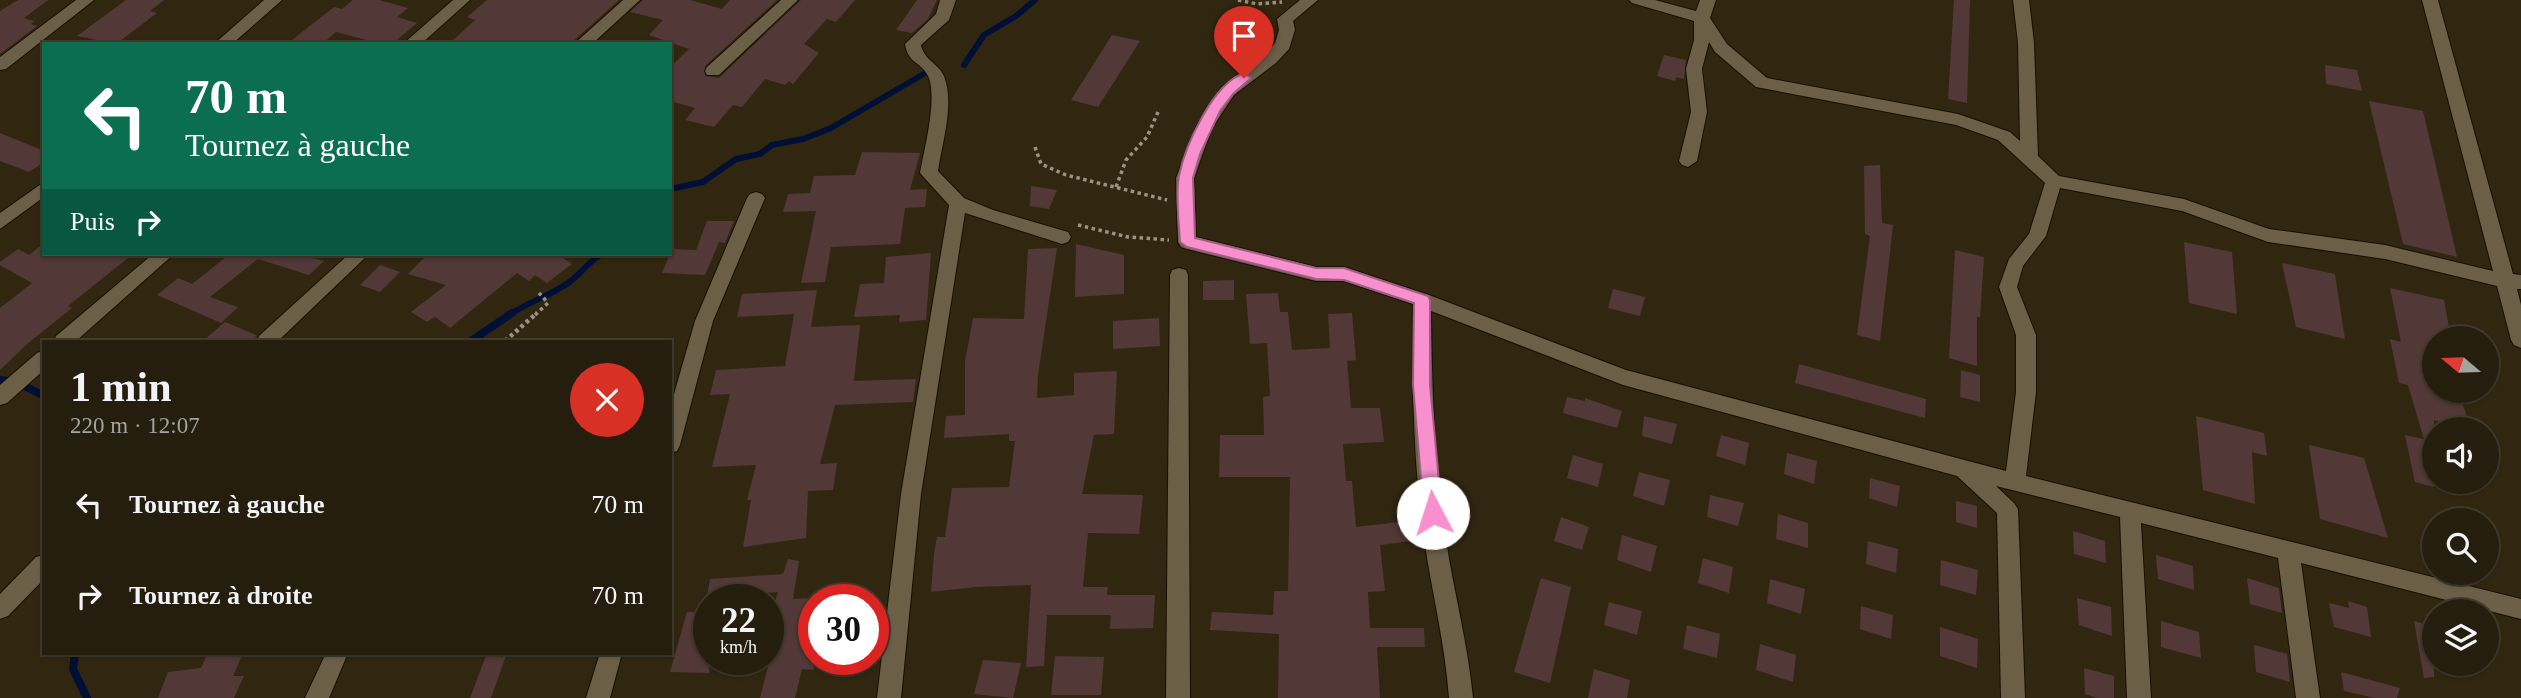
<!DOCTYPE html>
<html lang="fr">
<meta charset="utf-8">
<style>
:root{--surface:#251d0d;--page:#312a1b;--text:#f1f3f6;--muted:#a3a29d;--line:#423b2e}
body{margin:0;font-family:"Times New Roman",serif;background:var(--page);color:var(--text);height:100vh;display:flex;flex-direction:column;font-size:26px;white-space:nowrap}
*{box-sizing:border-box;margin:0}
p{font-size:23px;color:var(--muted)}
.icon{flex:none;width:38px;height:38px;fill:none;stroke:currentColor;stroke-width:2;stroke-linecap:round;stroke-linejoin:round}
.map{position:relative;flex:1;overflow:hidden}
.sheet{position:absolute;left:42px;top:340px;width:630px;height:315px;display:flex;flex-direction:column;background:var(--surface);border-radius:0px;box-shadow:0 2px 5px #0004,0 0 0 2px var(--line)}
.sheet>*{flex:none}
.banner{position:absolute;left:42px;top:42px;width:630px;height:214px;border-radius:0px;box-shadow:0 2px 5px #0004,0 0 0 2px var(--line);background:#0b6e4f;color:#fff;overflow:hidden}
.needle{width:46px;rotate:289deg}
.controls{position:absolute;left:2422px;top:326px;display:grid;gap:14px}
.controls a{display:grid;place-items:center;width:77px;height:77px;border-radius:50%;background:var(--surface);box-shadow:0 2px 5px #0004,0 0 0 2px var(--line);font-size:35px}
.speed{position:absolute;left:693px;top:584px;display:flex;gap:14px;font-size:35px;font-weight:700;text-align:center}
.speed>*{display:grid;place-content:center;width:91px;height:91px;border-radius:50%;background:var(--surface);box-shadow:0 2px 5px #0004,0 0 0 2px var(--line);line-height:1}
.speed small{font-size:18px;font-weight:400}
.speed .limit{border:10px solid #d22;background:#fff;color:#111}
.pin{position:absolute;display:grid;place-items:center;width:60px;height:60px;color:#fff;margin:-72px -30px;border-radius:50% 50% 50% 0;rotate:-45deg;box-shadow:0 0 7px #0007}
.pin .icon{rotate:45deg}
.me{position:absolute;width:77px;margin:-38px;rotate:355deg;stroke-linejoin:round;filter:drop-shadow(0 0 5px #0008)}
.turn{display:flex;align-items:center;gap:24px;height:147px;padding:0 28px;font-size:32px}
.turn .icon{width:91px;height:91px;stroke-width:2.5}
.turn b{display:block;font-size:49px;line-height:60px}
.then{display:flex;align-items:center;height:66px;padding:0 28px;background:#0003;gap:14px;font-size:26px}
.round{display:grid;place-items:center;flex:none;width:74px;height:74px;border-radius:37px;background:var(--page)}
.headline{display:flex;align-items:center;justify-content:space-between;height:119px;padding:0 28px}
h1{font-size:42px;font-weight:700;line-height:52px}
ul{padding:0;list-style:none}
li{display:flex;align-items:center;gap:21px;height:91px;padding:0 28px}
li div{flex:1}
li b{display:block;font-size:26px}
li em{font-style:normal}
.map>svg:first-child{display:block}
.lines{fill:none;stroke-linecap:round;stroke-linejoin:round}
.stream-far1{stroke:#000f35;stroke-width:6}
.stream{stroke:#000f35;stroke-width:8}
.building{fill:#523837}
.minor-casing{stroke:#190f00;stroke-width:2}
.path-far1{stroke:#9a9381;stroke-width:3.5;stroke-dasharray:3.5 3.5;stroke-linecap:butt}
.path{stroke:#9a9381;stroke-width:4.5;stroke-dasharray:3.5 3.5;stroke-linecap:butt}
.minor{fill:#6b5f48;fill-rule:evenodd}
.route{fill:#f790cd;stroke:#a15e85;stroke-width:2}
</style>
<div class="map">
<svg width="2521" height="698" viewBox="0 0 2521 698">
<rect width="100%" height="100%" fill="#312711"/>
<g class="lines">
<g class="stream-far1">
<path d="M964 65 984 35 1016 16 1035 0"/>
<path d="M670 189 703 182 736 159 760 154 772 145 803 139 831 128 927 72"/>
<path d="M509 315C528 302 550 296 568 283 581 274 588 262 602 254"/>
</g>
<g class="stream">
<path d="M471 341 512 313"/>
<path d="M0 380 17 382 44 396"/>
<path d="M75 653 73 669 87 698"/>
</g>
</g>
<g class="building">
<path d="M18 0H48L24 18 34 21 31 24 37 26 0 54V11Z"/>
<path d="M126 0H164L150 11 157 13 116 44 77 36Z"/>
<path d="M353 0H379L408 8 397 17 417 23 392 44H382L336 32 322 44H287L334 7 342 9Z"/>
<path d="M487 0H619L570 44H449L475 20 467 17Z"/>
<path d="M643 0H690L722 9 730 0H777L705 66V76L719 78 801 0H855L836 22 827 19 804 44 819 53 793 84 789 81 785 85 765 79 742 107 733 105 714 127 685 120 695 108 670 101V67L689 49 649 35 663 20 630 12Z"/>
<path d="M917 0H937L928 19 912 33 896 30Z"/>
<path d="M1954 0H1970L1967 103 1948 99Z"/>
<path d="M1112 35 1140 41 1098 107 1071 100Z"/>
<path d="M1664 55 1686 60 1684 79 1676 77 1675 81 1657 76Z"/>
<path d="M2325 65 2357 70 2362 91 2326 84Z"/>
<path d="M2369 101 2423 111 2457 257 2403 244Z"/>
<path d="M0 133 44 151V162L29 172 0 161Z"/>
<path d="M862 152 920 153 910 190 927 189 925 207 905 208 900 244 831 247 825 282 801 283 816 211 783 212 788 194 810 193 814 176 855 175Z"/>
<path d="M1880 165 1882 223 1893 225 1880 341 1857 335 1870 236 1865 234 1864 166Z"/>
<path d="M1031 186 1057 190 1049 209 1030 206Z"/>
<path d="M707 221H734L725 243 719 242 705 275 662 273 672 249 696 250Z"/>
<path d="M2184 242 2232 252 2237 314 2189 303Z"/>
<path d="M44 243V254H133L68 306 72 308 27 344 0 370V308L32 283 0 265V262L18 249 29 255Z"/>
<path d="M1076 244 1124 255V294L1075 297Z"/>
<path d="M1057 248 1038 375 1037 398 1074 395V373L1117 371 1114 434 1094 435 1082 494 1143 495 1139 534 1088 533 1083 587H1108L1107 595H1155L1153 628 1110 629 1111 615H1047L1044 666 1026 667 1031 585 975 587 931 592 934 553 937 537H945L952 488 1009 487 1015 441H1009V434L944 438 946 416 965 415V362L973 318 1024 319 1028 249Z"/>
<path d="M1955 250 1984 257 1980 317H1977V366L1949 358Z"/>
<path d="M931 253 926 320 899 322 900 315 854 317 860 284 884 283 886 257Z"/>
<path d="M230 254H300L324 261 309 275 258 259 210 297 238 307 221 323 157 295 178 278 192 284Z"/>
<path d="M428 254H557L572 264 547 283 535 275 529 281 517 273 450 328 435 317 427 322 411 312 446 285 408 274Z"/>
<path d="M2282 263 2335 274 2345 339 2296 327Z"/>
<path d="M380 265 400 272 380 292 360 285Z"/>
<path d="M1234 280V300H1203V281Z"/>
<path d="M2390 288 2444 300 2451 338H2434V390H2458L2471 429 2434 420V487L2415 482 2410 459 2405 435 2424 439 2408 385 2399 383 2390 339 2401 342Z"/>
<path d="M1613 289 1645 297 1640 316 1608 308Z"/>
<path d="M817 290 811 327 860 325 854 381 916 379 913 402 835 405 820 464 837 463 833 490 808 491 806 538 743 547 751 500H747L756 465 712 467 730 394 710 395 716 370 785 366 794 314 737 317 742 294Z"/>
<path d="M1278 293 1280 312H1288L1292 350 1330 348 1328 314 1352 313 1356 360 1347 361 1351 408H1380L1384 442 1343 444 1346 481H1352L1356 527 1408 521 1412 541 1380 545 1385 591 1368 592 1370 628H1424L1425 647H1377L1380 698H1278L1279 634 1210 630 1212 612 1273 615 1274 591H1288L1290 477H1219L1220 435H1264L1263 397 1270 396 1267 343 1250 344 1246 294Z"/>
<path d="M1159 318 1160 346 1113 349V321Z"/>
<path d="M225 322 256 335 255 341H203Z"/>
<path d="M1799 364 1926 399 1925 418 1795 383Z"/>
<path d="M1961 370 1980 375V402L1960 397Z"/>
<path d="M1567 397 1585 401V398L1622 411 1617 428 1563 413Z"/>
<path d="M1644 416 1677 424 1672 444 1642 436Z"/>
<path d="M2196 416 2264 433 2267 456 2252 452 2255 504 2203 490Z"/>
<path d="M1721 435 1749 443 1745 465 1716 456Z"/>
<path d="M2309 445 2364 458 2388 538 2320 519Z"/>
<path d="M1787 453 1817 461 1814 484 1784 474Z"/>
<path d="M1573 455 1603 464 1598 487 1567 478Z"/>
<path d="M1639 472 1670 480 1664 506 1633 496Z"/>
<path d="M1870 478 1900 486 1897 507 1869 498Z"/>
<path d="M1710 495 1744 503 1738 526 1707 517Z"/>
<path d="M1956 501 1977 506V528L1956 522Z"/>
<path d="M1778 514 1808 523V548L1776 539Z"/>
<path d="M1561 517 1589 527 1582 550 1554 541Z"/>
<path d="M2073 531 2105 541 2106 563 2074 554Z"/>
<path d="M1622 535 1657 546 1651 572 1617 560Z"/>
<path d="M1868 541 1898 549 1896 573 1866 564Z"/>
<path d="M2156 555 2193 566 2194 590 2158 579Z"/>
<path d="M1703 558 1733 567 1729 593 1698 583Z"/>
<path d="M788 559 799 561 793 599 814 598V670L802 669 795 698H760L768 667V624L778 592 707 597 710 579 783 574Z"/>
<path d="M1941 560 1978 570 1976 595 1940 585Z"/>
<path d="M1541 578 1571 587 1550 683 1514 672Z"/>
<path d="M2247 578 2279 588 2282 613 2250 604Z"/>
<path d="M1770 579 1805 589 1801 614 1767 603Z"/>
<path d="M2077 598 2111 607 2112 636 2079 625Z"/>
<path d="M2348 601 2367 607 2371 637 2334 627 2329 603 2349 608Z"/>
<path d="M1609 602 1642 611 1637 635 1604 625Z"/>
<path d="M1861 606 1893 615 1891 639 1860 629Z"/>
<path d="M687 612H709V673L670 672Z"/>
<path d="M2161 621 2199 632 2201 658 2161 647Z"/>
<path d="M2414 621 2434 627V677L2424 678Z"/>
<path d="M1687 625 1720 634 1717 658 1683 649Z"/>
<path d="M1940 627 1978 639 1977 668 1940 656Z"/>
<path d="M1760 644 1796 655 1793 682 1756 670Z"/>
<path d="M2254 645 2287 654 2290 682 2256 672Z"/>
<path d="M208 653H243L233 676H244L234 698H158L168 672 201 668Z"/>
<path d="M487 653H507L491 698H470Z"/>
<path d="M1055 656 1104 657 1101 695H1051Z"/>
<path d="M983 660 1021 663 1013 698 974 694Z"/>
<path d="M2084 668 2114 676V698H2097L2085 694Z"/>
<path d="M1594 669 1630 680 1627 698H1588Z"/>
<path d="M2341 672 2400 688 2397 698H2375L2344 691Z"/>
</g>
<g class="lines">
<g class="minor-casing">
<g id="minor">
<path d="M76 0H94L6 69 0 70V57Z"/>
<path d="M264 0H282L232 44H214Z"/>
<path d="M453 0H470L421 44H403Z"/>
<path d="M623 0H640L592 44H574Z"/>
<path d="M781 0H798L719 75H707L705 71 707 67Z"/>
<path d="M940 0H956L949 20 921 45C924 60 938 63 944 76 955 104 942 143 938 171L964 198 993 210 1068 232 1071 237 1068 242 1062 244 965 213 921 494 901 698H877L901 494 949 205 920 173C924 150 939 94 927 74 919 61 908 63 905 44L936 14Z"/>
<path d="M1300 0H1318L1293 21 1295 30 1289 49 1276 63 1234 95 1212 128 1194 178 1196 237 1316 267H1344L1429 295 1626 370 2006 471 2016 392V335L1999 287 2009 259 2029 234 2045 183 1998 140 1956 125 1756 87 1715 52 1709 42 1702 69 1707 112 1697 161 1688 167 1682 165 1679 161 1691 112 1686 69 1694 40V21L1632 3 1629 0H1655L1696 11 1700 0H1716L1710 18 1727 44 1767 78 1958 114 2010 132 2020 141 2018 43 2013 0H2029L2034 43 2038 156 2059 176 2184 199 2269 229 2385 245 2493 271 2422 0H2438L2513 274 2521 275V289H2517L2521 305V348L2514 345 2511 340 2497 286 2385 259 2268 242 2182 211 2060 188 2046 236 2023 266 2017 287 2036 335V392L2026 476 2521 599V619L2301 563 2320 698H2296L2278 558 2141 523 2151 698H2127L2120 517 1996 486 2014 503 2018 509 2025 698H2001L1997 513 1957 476 1623 385 1431 311C1432 386 1434 466 1446 540 1454 593 1468 644 1473 698H1449C1445 643 1432 593 1424 539 1413 462 1412 382 1413 304L1344 281H1316L1187 249 1181 247 1178 242 1176 178 1196 127 1222 87 1264 55 1275 43 1279 30 1277 19Z"/>
<path d="M44 182V197L0 229V213Z"/>
<path d="M756 192 762 194 765 198 713 321 680 445 677 451 670 453V408L695 321 747 198 750 194Z"/>
<path d="M153 254H174L76 341H54L56 336Z"/>
<path d="M349 254H369L278 341H257L259 336Z"/>
<path d="M1179 268 1186 270 1188 275 1190 698H1166L1170 275 1172 270Z"/>
<path d="M44 350V370L7 403 0 405V385L37 353Z"/>
<path d="M44 555V579L8 616 0 619V594L36 557Z"/>
<path d="M326 653H348L329 698H305Z"/>
<path d="M600 653H622L610 698H586Z"/>
</g>
</g>
<g class="path-far1">
<path d="M1238 0 1257 4 1282 2"/>
<path d="M1035 147 1041 164 1066 175 1167 200"/>
<path d="M1116 187 1126 160 1147 137 1158 112"/>
<path d="M1078 225 1128 237 1169 240"/>
<path d="M535 315 548 303 539 293"/>
</g>
<path class="path" d="M505 341 537 313"/>
<use href="#minor" class="minor"/>
</g>
<path class="route" d="M1244 73 1251 78 1233 94 1220 111 1200 154 1193 178 1195 238 1316 268H1344L1428 296 1430 300V385L1442 513 1439 519 1433 521 1427 519 1424 513 1413 385 1414 303 1344 280 1316 279 1187 247 1180 242C1179 221 1175 196 1179 176 1185 146 1213 83 1244 73Z"/>
</svg>
<div class="controls">
<a><svg class="needle" viewBox="-14 -14 28 28"><path d="M0-13l5 13h-10z" fill="#e53935"/><path d="M0 13l5-13h-10z" fill="#a3a29d"/></svg></a>
<a><svg class="icon" aria-label="sound" viewBox="0 0 24 24"><path d="M4 9h4l5-4v14l-5-4H4zM17 9q2 3 0 6"/></svg></a>
<a><svg class="icon" aria-label="search" viewBox="0 0 24 24"><circle cx="10" cy="10" r="6"/><path d="M15 15l6 6"/></svg></a>
<a><svg class="icon" aria-label="layers" viewBox="0 0 24 24"><path d="M12 4l9 5-9 5-9-5zM3 14l9 5 9-5"/></svg></a>
</div>
<div class="speed"><div>22<small>km/h</small></div><div class="limit">30</div></div>
<div class="pin" style="left:1244px;top:78px;background:#d93025"><svg class="icon" aria-label="arrive" viewBox="0 0 24 24"><path d="M6 21V4h12l-3 4 3 4H6"/></svg></div>
<svg class="me" style="left:1433px;top:513px" viewBox="-20 -20 40 40"><circle r="19" fill="#fff"/><path d="M0-13L10 11 0 6-10 11z" fill="#f790cd"/></svg>
<div class="banner">
<div class="turn"><svg class="icon" aria-label="left" viewBox="0 0 24 24"><path d="M17 20v-9H6M10 6l-5 5 5 5"/></svg><div><b>70 m</b>Tournez à gauche</div></div>
<div class="then">Puis<svg class="icon" aria-label="right" viewBox="0 0 24 24"><path d="M7 20v-9h11M14 6l5 5-5 5"/></svg></div>
</div>
<section class="sheet">
<div class="headline"><div><h1>1 min</h1><p>220 m · 12:07</p></div><a class="round" style="background:#d93025;color:#fff"><svg class="icon" aria-label="close" viewBox="0 0 24 24"><path d="M6 6l12 12M18 6L6 18"/></svg></a></div>
<ul>
<li><svg class="icon" aria-label="left" viewBox="0 0 24 24"><path d="M17 20v-9H6M10 6l-5 5 5 5"/></svg><div><b>Tournez à gauche</b></div><em>70 m</em></li>
<li><svg class="icon" aria-label="right" viewBox="0 0 24 24"><path d="M7 20v-9h11M14 6l5 5-5 5"/></svg><div><b>Tournez à droite</b></div><em>70 m</em></li>
</ul>
</section>
</div>
